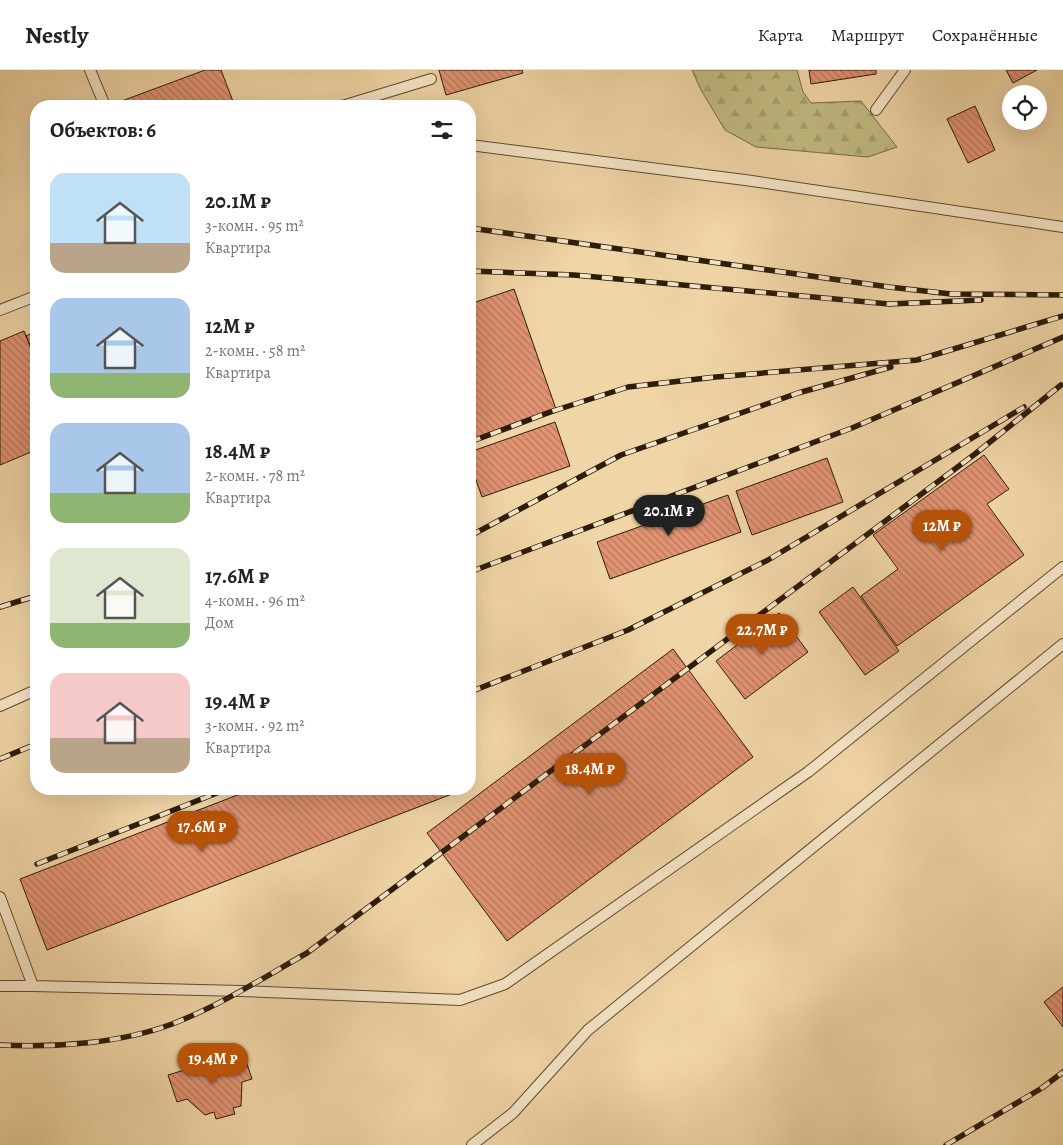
<!DOCTYPE html>
<html lang="ru">
<meta charset="utf-8">
<style>
:root{--surface:#fff;--page:#f2f2f2;--text:#222;--muted:#767676;--line:#e0e0e0;--accent:#b45309}
body{margin:0;font-family:Alegreya,serif;background:var(--page);color:var(--text);height:100vh;display:flex;flex-direction:column;font-size:19px;white-space:nowrap}
*{box-sizing:border-box;margin:0}
p{font-size:16px;color:var(--muted)}
.icon{flex:none;width:28px;height:28px;fill:none;stroke:currentColor;stroke-width:2;stroke-linecap:round;stroke-linejoin:round}
.map{position:relative;flex:1;overflow:hidden}
.sheet{position:absolute;left:30px;top:30px;width:446px;height:695px;display:flex;flex-direction:column;background:var(--surface);border-radius:20px;box-shadow:0 5px 20px #0002}
.sheet>*{flex:none}
.controls{position:absolute;left:1002px;top:15px;display:grid;gap:10px}
.controls a{display:grid;place-items:center;width:45px;height:45px;border-radius:50%;background:var(--surface);box-shadow:0 5px 20px #0002;font-size:25px}
.price{position:absolute;translate:-50% -42px;padding:0 11px;border-radius:18px;background:var(--accent);color:#fff;font-size:16px;line-height:32px;filter:drop-shadow(0 1px 2px #0008)}
.price::after{content:'';position:absolute;left:50%;top:30px;width:15px;height:11px;margin-left:-8px;background:inherit;clip-path:polygon(0 0,100% 0,50% 100%)}
.price.current{background:#222;color:#fff}
ul{padding:0;list-style:none}
li{display:flex;align-items:center;gap:15px;height:125px;padding:0 20px}
li span{display:grid;place-items:center;flex:none;width:140px;height:100px;border-radius:15px;color:#555}
li>.icon{margin-inline-start:auto}
span .icon{width:60px;height:60px;fill:#fffc;stroke-width:1}
li b{font-size:21px}
h2{display:flex;justify-content:space-between;align-items:center;height:60px;padding:0 20px;font-size:21px}
header{display:flex;align-items:center;gap:30px;box-sizing:border-box;height:70px;padding:0 25px;background:var(--surface);border-bottom:1px solid var(--line)}
header strong{font-size:24px}
nav{display:flex;gap:28px;margin-inline-start:auto;font-size:18px}
.map>svg:first-child{display:block}
.forest{fill:url(#forest-firs);stroke:#766c46}
.building{fill:url(#building-back-hatch);stroke:#2c1c0b}
.lines{fill:none;stroke-linecap:round;stroke-linejoin:round}
.lane-casing{stroke:#5d4a32;stroke-width:12}
.lane{stroke:#f5e4c5;stroke-width:10}
.rail-casing{stroke:#2c1c0b;stroke-width:5.5}
.rail{stroke:#f5e4c5;stroke-width:4;stroke-dasharray:11;stroke-linecap:butt}
</style>
<header>
<strong>Nestly</strong>
<nav><a>Карта</a><a>Маршрут</a><a>Сохранённые</a></nav>
</header>
<div class="map">
<svg width="1063" height="1075" viewBox="0 0 1063 1075">
<defs>
<pattern id="forest-firs" width="22" height="20" patternUnits="userSpaceOnUse" patternTransform="scale(1.25)"><rect width="22" height="20" fill="#c1bb82"/><path d="M5 1l3.5 6h-7zM16 11l3.5 6h-7z" fill="#a6a06f"/></pattern>
<pattern id="building-back-hatch" width="6" height="6" patternUnits="userSpaceOnUse" patternTransform="scale(1.25)"><rect width="6" height="6" fill="#e19372"/><path d="M-1 5l2 2M0 0l6 6M5-1l2 2" fill="none" stroke="#b7775c"/></pattern>
</defs>
<rect width="100%" height="100%" fill="#f0d5a6"/>
<filter id="stains"><feTurbulence type="fractalNoise" baseFrequency=".004" numOctaves="4"/><feColorMatrix values="0 0 0 0 .2 0 0 0 0 .09 0 0 0 0 .02 0 0 0 .5 -.17"/></filter>
<radialGradient id="worn" r=".72"><stop offset=".6" stop-color="#630" stop-opacity="0"/><stop offset="1" stop-color="#630" stop-opacity=".3"/></radialGradient>
<path class="forest" d="M692,0h105l6,22 8,11 50,-2 36,46 -29,10 -112,-10 -31,-17 -24,-40z"/>
<path class="building" d="M205,0h16l13,34 -6,2h-107l-2,-4z
M439,0h83l1,3 -77,22z
M809,0h67v4l-65,10z
M1006,0h31l-24,13z
M975,36l20,44 -27,13 -21,-44z
M514,219l43,123 -87,30v-138z
M24,261l12,29v90l-36,15v-124z
M36,261v29l-10,-24z
M555,352l15,44 -88,31 -12,-34v-11z
M984,385l25,34 -22,15 37,51 -127,91 -36,-50 37,-27 -25,-34z
M827,388l16,44 -91,33 -16,-44z
M728,425l13,37 -131,47 -13,-37z
M853,517l46,64 -34,24 -46,-63z
M779,543l29,39 -63,47 -29,-38z
M673,579l80,108 -246,184 -80,-108z
M253,719h197l2,5 -405,156 -27,-71z
M1063,917v40l-19,-25z
M243,982l9,27 -10,3 -1,24 -8,2 2,6 -19,5 -2,-7 -9,3 -18,-16 -10,3 -9,-27z"/>
<g class="lines">
<g class="lane-casing">
<path id="lane" d="M90,0l15,36
M342,36l89,-27
M876,40l29,-40
M470,75l275,35 318,47
M0,240l36,-14
M0,636l36,-16
M0,827l33,89 208,5 219,9 45,-16 303,-212 255,-205
M0,916h33
M472,1075l41,-32 75,-83 475,-386"/>
</g>
<use href="#lane" class="lane"/>
<g class="rail-casing">
<path id="rail" d="M470,158l419,59 62,7 112,1
M470,201l104,4 315,29 92,-4
M470,372l80,-30 78,-25 88,-10 201,-17 146,-44
M470,466l151,-81 177,-62 93,-26
M470,502l382,-144 211,-91
M0,537l36,-11
M470,622l158,-62 140,-70 256,-153
M0,689l36,-15
M37,794l190,-75
M0,975c54,3 122,-2 172,-21 47,-18 91,-46 135,-71l668,-499 86,-69
M946,1075l96,-57 21,-16"/>
</g>
<use href="#rail" class="rail"/>
</g>
<rect width="100%" height="100%" filter="url(#stains)"/>
<rect width="100%" height="100%" fill="url(#worn)"/>
</svg>
<div class="controls">
<a><svg class="icon" aria-label="locate" viewBox="0 0 24 24"><circle cx="12" cy="12" r="6"/><path d="M12 2v4M12 18v4M2 12h4M18 12h4"/></svg></a>
</div>
<b class="price current" style="left:669px;top:467px">20.1M ₽</b>
<b class="price" style="left:942px;top:482px">12M ₽</b>
<b class="price" style="left:762px;top:586px">22.7M ₽</b>
<b class="price" style="left:590px;top:725px">18.4M ₽</b>
<b class="price" style="left:202px;top:783px">17.6M ₽</b>
<b class="price" style="left:213px;top:1015px">19.4M ₽</b>
<section class="sheet">
<h2>Объектов: 6<svg class="icon" aria-label="filters" viewBox="0 0 24 24"><path d="M4 7h16M4 17h16"/><circle cx="9" cy="7" r="2"/><circle cx="15" cy="17" r="2"/></svg></h2>
<ul>
<li><span style="background:linear-gradient(#bfe0f5 70%,#b9a48a 0)"><svg class="icon" aria-label="home" viewBox="0 0 24 24"><path d="M3 11l9-7 9 7M6 9v11h12V9"/></svg></span><div><b>20.1M ₽</b><p>3-комн. · 95 m²</p><p>Квартира</p></div></li>
<li><span style="background:linear-gradient(#a9c7e8 75%,#8fb573 0)"><svg class="icon" aria-label="home" viewBox="0 0 24 24"><path d="M3 11l9-7 9 7M6 9v11h12V9"/></svg></span><div><b>12M ₽</b><p>2-комн. · 58 m²</p><p>Квартира</p></div></li>
<li><span style="background:linear-gradient(#a9c7e8 70%,#8fb573 0)"><svg class="icon" aria-label="home" viewBox="0 0 24 24"><path d="M3 11l9-7 9 7M6 9v11h12V9"/></svg></span><div><b>18.4M ₽</b><p>2-комн. · 78 m²</p><p>Квартира</p></div></li>
<li><span style="background:linear-gradient(#dfe7d0 75%,#8fb573 0)"><svg class="icon" aria-label="home" viewBox="0 0 24 24"><path d="M3 11l9-7 9 7M6 9v11h12V9"/></svg></span><div><b>17.6M ₽</b><p>4-комн. · 96 m²</p><p>Дом</p></div></li>
<li><span style="background:linear-gradient(#f6c9c9 65%,#b9a48a 0)"><svg class="icon" aria-label="home" viewBox="0 0 24 24"><path d="M3 11l9-7 9 7M6 9v11h12V9"/></svg></span><div><b>19.4M ₽</b><p>3-комн. · 92 m²</p><p>Квартира</p></div></li>
</ul>
</section>
</div>
